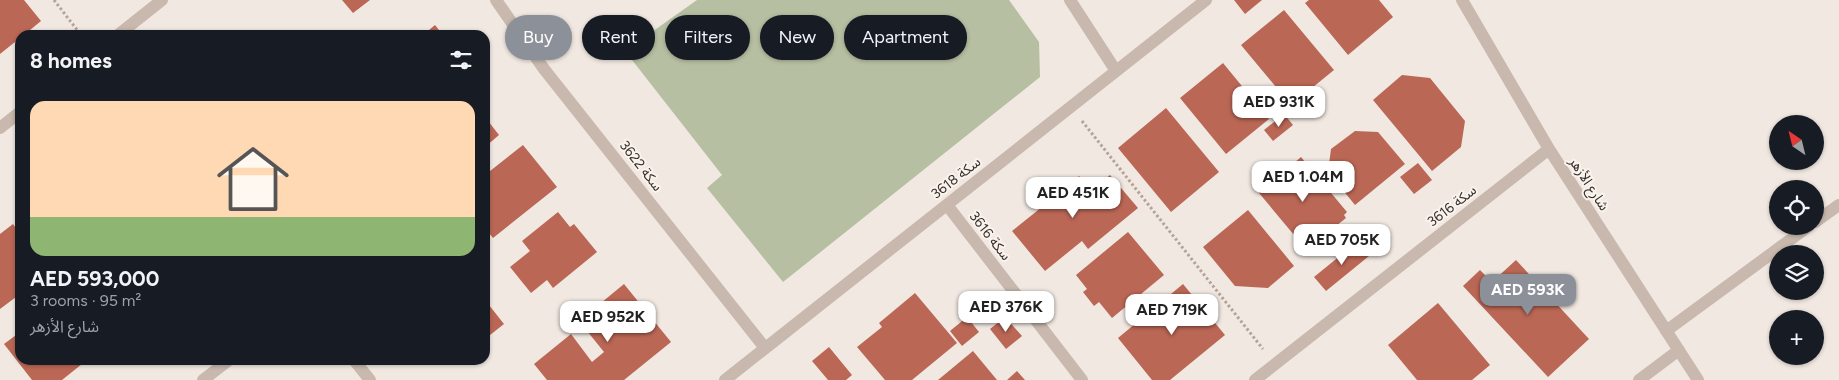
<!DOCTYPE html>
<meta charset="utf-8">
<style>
:root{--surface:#171b24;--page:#242831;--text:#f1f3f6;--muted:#9ea1a6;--line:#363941;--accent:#8c9099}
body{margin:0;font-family:Figtree,"Noto Sans Arabic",sans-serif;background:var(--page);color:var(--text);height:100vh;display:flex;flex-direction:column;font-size:19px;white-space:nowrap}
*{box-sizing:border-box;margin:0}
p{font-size:16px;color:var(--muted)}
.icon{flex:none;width:28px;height:28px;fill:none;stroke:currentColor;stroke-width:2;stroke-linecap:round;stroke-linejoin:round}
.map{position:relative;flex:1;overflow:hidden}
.drawer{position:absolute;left:15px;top:30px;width:475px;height:335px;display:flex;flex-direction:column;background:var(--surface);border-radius:15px;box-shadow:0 1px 4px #0004}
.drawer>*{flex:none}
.banner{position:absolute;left:505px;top:15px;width:475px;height:45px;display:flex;gap:10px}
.needle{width:32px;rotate:325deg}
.buttons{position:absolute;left:1769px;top:115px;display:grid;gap:10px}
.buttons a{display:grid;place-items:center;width:55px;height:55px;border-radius:50%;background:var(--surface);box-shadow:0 1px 4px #0004;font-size:25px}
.price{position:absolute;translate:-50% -42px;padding:0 11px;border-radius:10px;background:#fff;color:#222;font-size:16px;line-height:32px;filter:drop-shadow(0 1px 2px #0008)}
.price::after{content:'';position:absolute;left:50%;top:30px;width:15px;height:11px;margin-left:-8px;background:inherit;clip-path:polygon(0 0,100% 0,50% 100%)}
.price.active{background:var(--accent);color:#fff}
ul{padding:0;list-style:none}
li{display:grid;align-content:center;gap:10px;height:265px;padding:0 15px}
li+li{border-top:1px solid var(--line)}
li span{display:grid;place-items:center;height:155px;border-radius:15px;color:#555}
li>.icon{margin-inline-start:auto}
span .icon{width:90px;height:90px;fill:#fffc;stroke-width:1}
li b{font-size:21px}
h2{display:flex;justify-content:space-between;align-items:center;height:60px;padding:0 15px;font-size:21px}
.tag{padding:0 18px;border-radius:22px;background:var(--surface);box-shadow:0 1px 4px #0004;font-size:18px;line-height:45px}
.tag.active{background:var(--accent);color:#fff}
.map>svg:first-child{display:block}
.green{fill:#b7bfa2}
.building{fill:#bb6755}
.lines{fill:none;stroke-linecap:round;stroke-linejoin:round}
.path{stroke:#b4a298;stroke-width:3;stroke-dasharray:2.5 2.5;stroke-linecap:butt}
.minor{stroke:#c8b8ad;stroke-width:12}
.labels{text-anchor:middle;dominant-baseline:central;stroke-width:4;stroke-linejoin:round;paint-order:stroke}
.street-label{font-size:14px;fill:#382e2b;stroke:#f9f3ed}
</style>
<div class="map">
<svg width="1839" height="380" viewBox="0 0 1839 380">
<rect width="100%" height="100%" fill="#f1e8e1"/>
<path class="green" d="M697,0h312l30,42 1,35 -257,205 -76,-94 15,-13 -97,-124z"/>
<path class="building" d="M0,0h24l17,21 -17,14h-4v3l-20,16z
M342,0h28l-17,13z
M1234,0h28l-17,14z
M1309,0h70l14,17 -45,38 -43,-52z
M1284,10l50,60 -43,35 -50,-60z
M435,25l8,10h-20z
M1223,63l46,56 -43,35 -46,-56z
M1402,75l28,3 35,43 -4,26 -29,24 -59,-71z
M1166,108l53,64 -48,40 -53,-64z
M1284,114l9,11 -20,16 -9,-11z
M485,117l14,18 -14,12z
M1355,131l23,1 27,32 -50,41 -27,-33 3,-23z
M523,145l34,42 -64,51 -8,-10v-53z
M1301,157l46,55 -3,3 2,3 -15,12 -3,-3 -24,20 -45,-54z
M1418,163l14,17 -18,14 -14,-17z
M1110,175l28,33 -50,41 -6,-8 -37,30 -33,-40 30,-24 -5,-6 18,-15 5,6 19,-16 12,14z
M1248,210l46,56 -26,22 -33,-2 -32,-39z
M558,212l12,15 4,-3 23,28 -44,36 -6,-8 -16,13 -21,-26 20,-16 -8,-10z
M13,224l7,10v60l-20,15v-75z
M1128,232l36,43 -52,43 -13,-16 -5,4 -11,-14 4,-3 -11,-14z
M1357,242l12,14 -43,35 -12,-14z
M1516,260l73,79 -41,38 -85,-91 17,-16 12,12z
M624,284l47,58 -47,38h-77l-13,-16 37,-30 21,28 12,-10 -25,-31z
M1183,284l42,51 -55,45h-18l-34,-42z
M915,293l42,50 -45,37h-27l-28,-33 25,-20 -3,-4z
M485,300l19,24 -19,15z
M1438,303l52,62 -18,15h-55l-29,-35z
M967,317l12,15 -17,14 -12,-15z
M1005,317l17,19 -16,13 -16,-20z
M20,332v28h67l-25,20h-30l-28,-36z
M829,347l23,28 -6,5h-18l-16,-19z
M973,351l24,29h-59z
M1017,371l8,9h-18z"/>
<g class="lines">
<path class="path" d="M54,0l27,35
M1082,121l181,228"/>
<path class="minor" d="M496,0l48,69 221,279
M1070,0l46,71
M1462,0l87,149 149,231
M118,35l44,-35
M0,128l20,-16
M947,205l135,175
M1815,222l24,-17
M1666,331l143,-105
M354,360l16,20
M203,380l26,-20
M725,380l481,-380
M1255,380l294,-231
M1639,380l40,-30"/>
</g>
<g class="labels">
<g class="street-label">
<text transform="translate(641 166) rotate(52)">سكة 3622</text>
<text transform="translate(956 178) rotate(-38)">سكة 3618</text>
<text transform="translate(1589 184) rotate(57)">شارع الأزهر</text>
<text transform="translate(1452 206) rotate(-38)">سكة 3616</text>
<text transform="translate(990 236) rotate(52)">سكة 3616</text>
</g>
</g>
</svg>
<div class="buttons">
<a><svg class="needle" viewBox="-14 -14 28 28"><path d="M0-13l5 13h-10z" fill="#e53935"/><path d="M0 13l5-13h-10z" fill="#9ea1a6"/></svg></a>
<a><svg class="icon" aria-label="locate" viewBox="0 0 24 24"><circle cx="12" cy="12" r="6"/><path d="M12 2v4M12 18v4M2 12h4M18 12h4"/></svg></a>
<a><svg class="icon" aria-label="layers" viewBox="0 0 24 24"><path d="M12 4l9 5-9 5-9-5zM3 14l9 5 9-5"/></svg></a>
<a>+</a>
</div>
<b class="price" style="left:1279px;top:128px">AED 931K</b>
<b class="price" style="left:1303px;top:203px">AED 1.04M</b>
<b class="price" style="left:1073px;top:219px">AED 451K</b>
<b class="price" style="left:1342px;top:266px">AED 705K</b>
<b class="price active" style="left:1528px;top:316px">AED 593K</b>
<b class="price" style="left:1006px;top:333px">AED 376K</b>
<b class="price" style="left:1172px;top:336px">AED 719K</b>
<b class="price" style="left:608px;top:343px">AED 952K</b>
<div class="banner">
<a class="tag active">Buy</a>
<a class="tag">Rent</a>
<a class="tag">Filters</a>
<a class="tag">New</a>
<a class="tag">Apartment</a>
</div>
<section class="drawer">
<h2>8 homes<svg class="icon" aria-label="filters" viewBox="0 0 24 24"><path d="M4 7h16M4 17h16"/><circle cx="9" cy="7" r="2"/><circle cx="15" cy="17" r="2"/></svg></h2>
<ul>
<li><span style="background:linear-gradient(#ffd9b3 75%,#8fb573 0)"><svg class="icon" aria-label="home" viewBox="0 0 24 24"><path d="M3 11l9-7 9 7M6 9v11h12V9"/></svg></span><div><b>AED 593,000</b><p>3 rooms · 95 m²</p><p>شارع الأزهر</p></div></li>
</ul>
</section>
</div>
